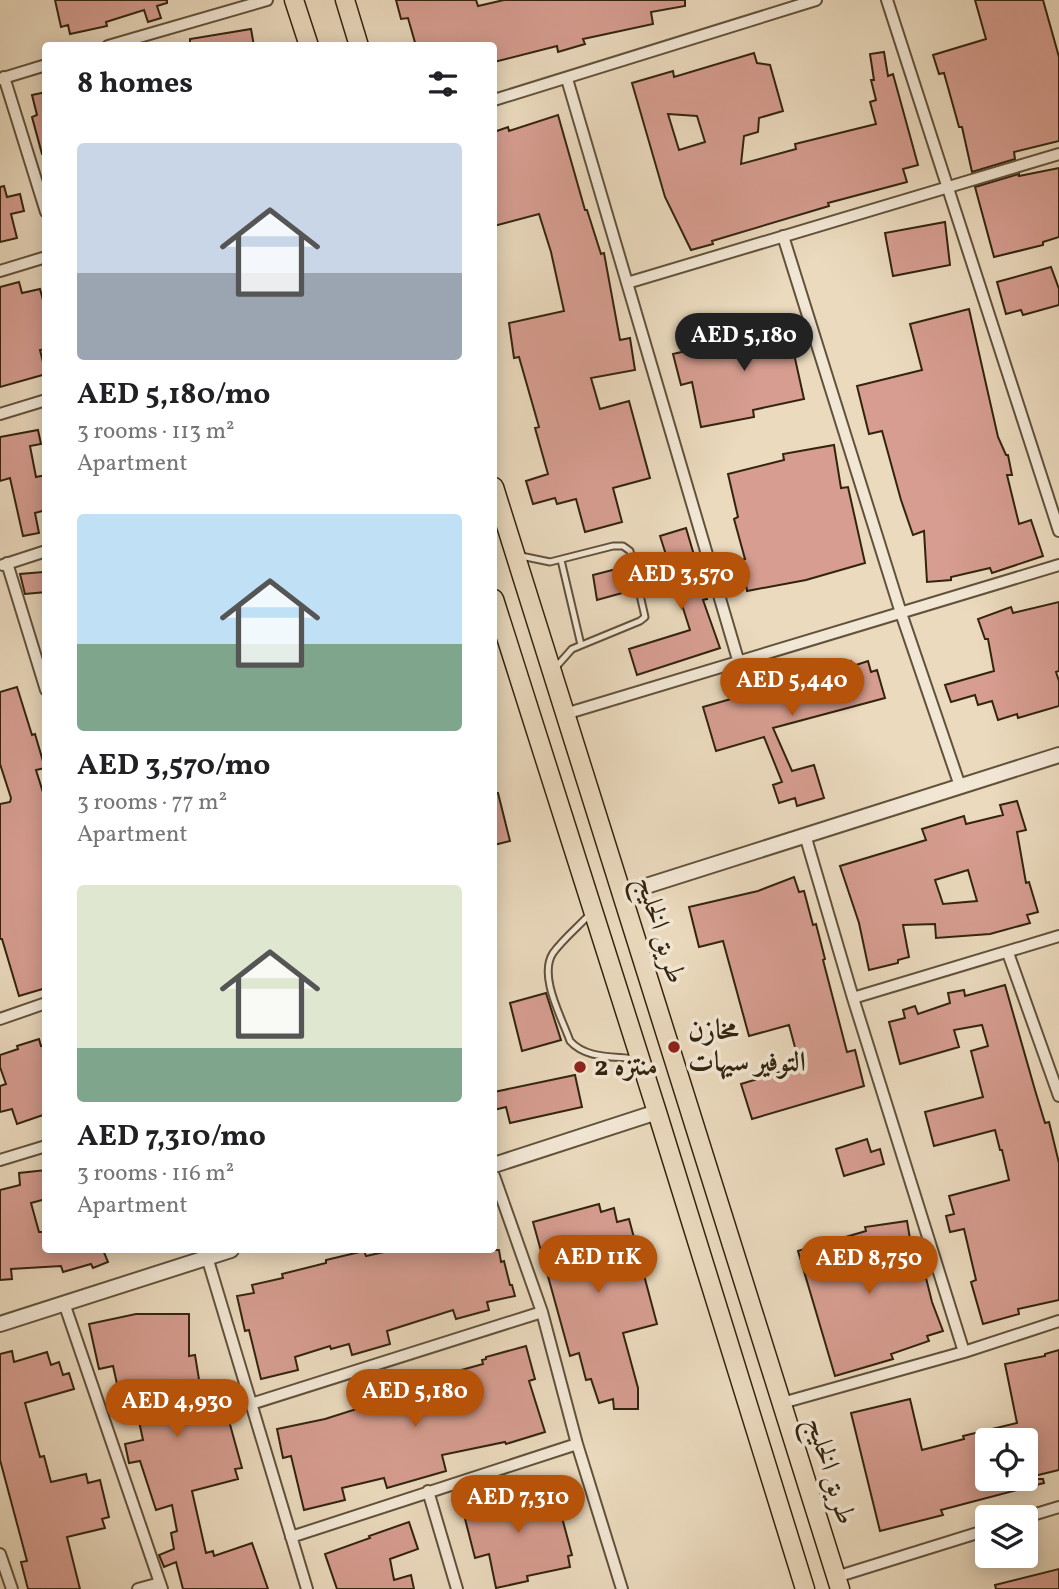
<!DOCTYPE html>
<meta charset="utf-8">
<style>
:root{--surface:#fff;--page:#f2f2f2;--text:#202124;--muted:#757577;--accent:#b45309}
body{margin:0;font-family:Vollkorn,Amiri,serif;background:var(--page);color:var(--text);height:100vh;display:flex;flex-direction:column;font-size:26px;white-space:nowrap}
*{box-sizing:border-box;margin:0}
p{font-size:23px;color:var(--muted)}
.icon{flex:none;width:38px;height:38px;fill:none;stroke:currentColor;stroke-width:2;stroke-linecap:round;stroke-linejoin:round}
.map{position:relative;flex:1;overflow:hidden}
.side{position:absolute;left:42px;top:42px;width:455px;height:1211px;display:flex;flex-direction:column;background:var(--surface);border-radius:7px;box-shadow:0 4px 18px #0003}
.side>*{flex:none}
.controls{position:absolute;left:975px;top:1428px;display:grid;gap:14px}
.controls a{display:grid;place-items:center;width:63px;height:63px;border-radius:7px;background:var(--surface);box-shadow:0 4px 18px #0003;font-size:35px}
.price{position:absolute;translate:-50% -60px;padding:0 16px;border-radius:24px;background:var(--accent);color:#fff;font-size:23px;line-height:46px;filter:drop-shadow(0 2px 4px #0008)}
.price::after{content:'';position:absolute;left:50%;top:42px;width:21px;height:16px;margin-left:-10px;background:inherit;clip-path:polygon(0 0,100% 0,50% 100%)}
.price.active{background:#222;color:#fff}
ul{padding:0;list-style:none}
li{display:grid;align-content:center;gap:14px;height:371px;padding:0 35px}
li span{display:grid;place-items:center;height:217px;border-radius:7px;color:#555}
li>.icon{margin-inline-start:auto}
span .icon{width:126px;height:126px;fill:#fffc;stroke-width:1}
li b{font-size:30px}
h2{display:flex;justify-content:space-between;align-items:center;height:84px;padding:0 35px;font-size:30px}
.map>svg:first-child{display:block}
.building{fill:#d69d90;stroke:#33240f;stroke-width:2;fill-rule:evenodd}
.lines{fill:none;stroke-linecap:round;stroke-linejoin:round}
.service-casing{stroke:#61523b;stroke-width:9}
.minor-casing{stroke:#61523b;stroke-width:14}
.tertiary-casing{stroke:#61523b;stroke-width:18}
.primary-casing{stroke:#33240f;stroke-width:21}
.service{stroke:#f2e7d5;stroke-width:5}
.minor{stroke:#f2e7d5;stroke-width:10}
.tertiary{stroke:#f2e7d5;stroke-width:14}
.primary{stroke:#ebdabe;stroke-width:18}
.poi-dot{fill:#8f2418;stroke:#f2e7d5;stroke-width:2.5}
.labels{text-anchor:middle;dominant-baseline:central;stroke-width:7;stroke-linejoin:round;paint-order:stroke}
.street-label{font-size:28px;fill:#33240f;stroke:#f2e7d5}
.poi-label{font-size:28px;font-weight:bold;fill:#33240f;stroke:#f2e7d5;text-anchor:start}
</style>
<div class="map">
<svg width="1059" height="1589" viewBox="0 0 1059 1589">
<rect width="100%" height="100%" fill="#ebdabe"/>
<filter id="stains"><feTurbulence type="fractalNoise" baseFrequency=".00286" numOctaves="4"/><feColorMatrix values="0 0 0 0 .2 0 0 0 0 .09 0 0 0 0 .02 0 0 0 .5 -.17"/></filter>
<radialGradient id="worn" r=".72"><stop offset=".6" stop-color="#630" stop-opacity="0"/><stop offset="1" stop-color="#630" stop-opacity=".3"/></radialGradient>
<path class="building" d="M55,0h112v3l-10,3 4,12 -13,4 -4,-12 -38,12 1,4 -37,8 -2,-9 -7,2z
M396,0h80l2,6 26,-6h181v6l-34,6 2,12 -70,15 2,5 -27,8 -1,-6 -63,16v-16h-78l-8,-28 -7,1z
M975,0h68l16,57v84l-45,11 1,7 -43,13 -10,-45h-3l-15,-54 -5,1 -6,-19 53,-16z
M251,29l3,17h-64v-7z
M884,52l4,24 5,-2 25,91 -15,4 4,13 -79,21 1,3 -117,35 1,3 -22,6 -26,-53 -33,-114 41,-12 1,6 80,-24 3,10 13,2 13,46 -24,7 -1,14 -14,4 -3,28 55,-15 -1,-5 81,-20 -6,-22 6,-2 -5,-20h3l-4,-26zM668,114l29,2 8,26 -26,8z
M46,92v62h-4l-10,-37 5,-2 -5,-20z
M558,115l27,95h2l14,44 3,-1 16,87 10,-2 5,32 -44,8 9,31 29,-8 21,77 -37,10 9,34 -37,10 -9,-33 -19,5 -2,-6 -22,6 -7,-23 22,-7 -13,-46 4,-1 -20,-70 -5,1 -5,-35 55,-12 -13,-59 -12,-38 -45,12v-94l14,-5 1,4z
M1059,168v69l-16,5v3l-49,12 -19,-70 44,-13v2z
M4,186l3,11 13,-3 4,17 -13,3 6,24 -17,4v-55z
M945,222l5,43 -57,11 -8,-43z
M1051,267l8,22v16l-36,10 -2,-5 -15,4 -9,-32z
M19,282l3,11 18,-4 6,22v38l-6,1 6,24 -46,13v-100z
M969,309l29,128 8,18h2l4,20h-5l12,49 12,-4 12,36 -51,17 -2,-5 -39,9v3l-24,2 -3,-51 -11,4 -12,-35 -19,-69 -13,3 -12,-48 65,-16 -12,-46z
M796,317l9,34 -11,3 10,45 -51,11 1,7 -53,10 -9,-45 -11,3 -8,-31 72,-17 -2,-6z
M38,430l3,14 -11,2 6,31 10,-2v35l-11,3 4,20 -16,3 -13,-58 -10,3v-44z
M834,445l7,43 7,-1 17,76 -59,17 -59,11 -3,-19 -4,2 -4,-13 9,-2 -11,-40 4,-2 -10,-43 56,-14 -1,-6z
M686,528l21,71 -4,1 17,48 -83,27 -8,-26 61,-19 -30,-94z
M628,566l5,24 -36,10 -4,-25z
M43,572l3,20 -21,2 -5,-20z
M1059,602v69l-3,1 3,9v25l-41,12 -1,-4 -19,6 -6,-19 -14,4 -3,-10 -24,7 -6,-17 49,-14 -6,-32h-3l-7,-20 33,-12 2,6z
M851,661l2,5 15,-5 3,11 6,-2 8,28 -112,30 19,43 22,-6 10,33 -27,8 -2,-8 -16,5 -6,-18 9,-3 -18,-45 -48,14 -13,-44 91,-26 -1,-3z
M17,687l15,48 3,-1 10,34 -9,2 10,32v186l-27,8 -17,-57h-2v-135l10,-2 1,-4 -11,-34v-72z
M494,793h4l12,48 -16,4z
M1017,801l9,29 -9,2 9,51 3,-1 9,30 -11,3 3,8 -40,11 -54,4 -1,-14 -32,1 6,32 -11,3v3l-29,7 -10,-47 -19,-57 86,-26 -4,-11 42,-13 2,8 37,-9 -3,-10zM968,870l9,31 -34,3 -8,-24z
M794,877l5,15 5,-1 9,34 3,-1 9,35 -2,1 24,92 8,-2 9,36 -112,33 -11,-35 59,-18 -11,-41 -40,11 -26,-95 -24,6 -10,-40 69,-16z
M1005,985l30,105 10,33 4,-1 10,41v137l-41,9 1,5 -36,10 -12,-42 5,-2 -12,-51 -14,3 -4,-16 8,-2 -5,-18 60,-16 -7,-30h-2l-5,-20 -61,16 -9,-34 58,-15 -12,-46 17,-5 -6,-21 -28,5 5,17 -59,17 -11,-42 16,-4 -2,-8 12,-4 3,8 32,-11 -2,-10 16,-3 1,6z
M546,993l15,47 -39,11 -12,-48z
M39,1039l2,7 5,-1v69l-29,10 -5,-15 -12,3v-26l6,-2 -6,-17v-12l18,-6 -1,-3z
M575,1075l7,32 -72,16 -4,-16 -12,3v-18z
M867,1139l4,13 9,-3 4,15 -40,12 -8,-27z
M46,1170v29l-15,4 8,29h7v18h57l5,12 -15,6 -2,-4 -28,8 -2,-6 -50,3 1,10 -12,1v-90l20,-5 -1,-12z
M599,1204l2,8 13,-4 3,14 12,-3 28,105 -34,9 15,55v21h-24l-1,-10 -14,4 -8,-24 -5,1 -7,-27 -9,3 -37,-134z
M907,1221l7,41 4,10 6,-2 8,32 11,29 -16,5 2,5 -38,13 2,5 -58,17 -37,-125 68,-20 -1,-4z
M393,1250h106l2,12 3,-1 6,24h2l3,11 -28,6 2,8 -33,9 -3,-9 -66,21 3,13 -38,11 -3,-11 -18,5 -1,-3 -35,11 3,13 -37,9 -12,-49 -4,1 -8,-35 17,-3 -2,-8 31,-7 -1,-4 44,-11v-3l38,-9 2,5z
M136,1314h53v42l6,-1 7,43 19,-6 21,76 -7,1 3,10 -46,12 14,62 7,-2 1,5 38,-13 16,46h-85l-7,-27 -12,5 -5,-12 15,-6 -3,-16 6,-2 -5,-26 -16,5 -16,-49 -11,2 -4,-19 18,-4 -6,-28 -13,3 -11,-49 -14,3 -10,-45z
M526,1346l9,33 -6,2 16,51 -39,12 -1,-2 -63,13 4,16 -59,17 -3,-10 -42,10 3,12 -41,10 -13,-54 -8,2 -6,-29 48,-10 57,-18 -1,-2 56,-18 -1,-4 47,-13 -1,-4 4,-1v-2z
M1059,1350v120l-33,8v-38h-39v39h56l1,4 -103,27 2,5 -63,16 -29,-118 59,-14 12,51 42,-11 -1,-3 54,-13 -12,-59 40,-8v-2z
M12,1351l2,11 33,-10 4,13 8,-3 4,13 6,-2 5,16 -49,14 15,54 4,-1 7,26 35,-8 2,9 12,-3 9,37 -7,2 3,9 -38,9 13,52h-52l-7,-27 6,-1 -27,-101v-106z
M539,1487l4,12 13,-4 16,60 -4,1 2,11 -43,9 1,5 -32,7 -7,-34 -14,4 -13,-51 17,-4 -2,-7 25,-7 4,15 23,-7 -3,-6z
M409,1522l9,27 -28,10 4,21 17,-5 3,14h-77l-12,-35 45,-16 -1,-2z
M1059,1569v20h-63l-1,-4z"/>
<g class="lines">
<g class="service-casing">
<path id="service" d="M521,556l29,6 63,-16h10l7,5 15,66 -5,4 -68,28 -16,18
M561,560l20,85
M591,913c-12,13 -28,26 -38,40 -15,23 9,65 17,88 16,18 43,15 65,18"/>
</g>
<g class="minor-casing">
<path id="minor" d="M887,0l172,531
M108,46l159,-46
M4,77l42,135
M0,79l46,-14
M567,79l172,584
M494,100l322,-100
M783,236l118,377 59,173
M0,271l46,-14
M627,283l432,-129
M0,414l46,-14
M7,563l39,127
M3,565l43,-14
M565,714l494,-149
M805,835l48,163 111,354 95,-31
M1008,953l51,143
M853,998l206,-62
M0,1019l46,-16
M0,1160l46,-14
M494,1176l48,136 35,132 45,145
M207,1257l100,332
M64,1303l96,280
M782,1403l182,-51
M251,1404l291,-92
M428,1491l29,98
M1026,1517l33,-10
M291,1537l286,-93
M0,1554l12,35
M836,1577l151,-47
M138,1589l22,-6 2,6"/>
</g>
<g class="tertiary-casing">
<path id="tertiary" d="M621,894l438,-139
M494,1165l163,-53
M0,1324l231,-74"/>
</g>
<g class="primary-casing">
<path id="primary" d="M294,0l15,46
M345,0l14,46
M494,487l346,1102
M494,599l163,513 148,477"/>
</g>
<use href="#service" class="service"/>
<use href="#minor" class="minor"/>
<use href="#tertiary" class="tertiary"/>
<use href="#primary" class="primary"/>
</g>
<g class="poi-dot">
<circle cx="674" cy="1047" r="7"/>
<circle cx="580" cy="1067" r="7"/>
</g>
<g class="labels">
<g class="street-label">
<text transform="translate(660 930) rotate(73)">طريق الخليج</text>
<text transform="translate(830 1471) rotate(73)">طريق الخليج</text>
</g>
<g class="poi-label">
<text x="688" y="1031">مخازن<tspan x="688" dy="32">التوفير سيهات</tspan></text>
<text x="594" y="1067">منتزه 2</text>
</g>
</g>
<rect width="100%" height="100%" filter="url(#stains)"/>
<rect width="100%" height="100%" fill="url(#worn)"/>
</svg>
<div class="controls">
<a><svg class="icon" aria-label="locate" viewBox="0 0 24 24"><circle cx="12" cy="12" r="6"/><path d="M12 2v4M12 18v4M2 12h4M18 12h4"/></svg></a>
<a><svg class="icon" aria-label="layers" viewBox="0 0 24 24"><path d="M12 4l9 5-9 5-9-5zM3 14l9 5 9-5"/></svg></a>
</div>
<b class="price active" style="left:744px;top:373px">AED 5,180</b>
<b class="price" style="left:681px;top:612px">AED 3,570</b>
<b class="price" style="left:792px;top:718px">AED 5,440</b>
<b class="price" style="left:598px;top:1295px">AED 11K</b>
<b class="price" style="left:869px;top:1296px">AED 8,750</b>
<b class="price" style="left:415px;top:1429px">AED 5,180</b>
<b class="price" style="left:177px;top:1439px">AED 4,930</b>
<b class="price" style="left:518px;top:1535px">AED 7,310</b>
<section class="side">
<h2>8 homes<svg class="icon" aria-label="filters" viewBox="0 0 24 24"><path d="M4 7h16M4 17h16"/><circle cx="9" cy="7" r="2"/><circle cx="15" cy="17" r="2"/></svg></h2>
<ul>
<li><span style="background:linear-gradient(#c9d6e8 60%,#9aa5b1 0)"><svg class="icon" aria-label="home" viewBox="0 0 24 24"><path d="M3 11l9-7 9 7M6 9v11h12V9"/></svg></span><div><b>AED 5,180/mo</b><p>3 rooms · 113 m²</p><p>Apartment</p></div></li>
<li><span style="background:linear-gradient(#bfe0f5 60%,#7fa58c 0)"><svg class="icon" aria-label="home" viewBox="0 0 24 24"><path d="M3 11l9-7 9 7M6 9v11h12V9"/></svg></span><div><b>AED 3,570/mo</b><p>3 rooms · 77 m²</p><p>Apartment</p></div></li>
<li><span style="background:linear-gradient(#dfe7d0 75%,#7fa58c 0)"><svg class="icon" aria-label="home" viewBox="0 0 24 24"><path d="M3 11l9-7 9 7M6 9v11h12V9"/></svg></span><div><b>AED 7,310/mo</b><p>3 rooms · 116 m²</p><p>Apartment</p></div></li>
</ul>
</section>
</div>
